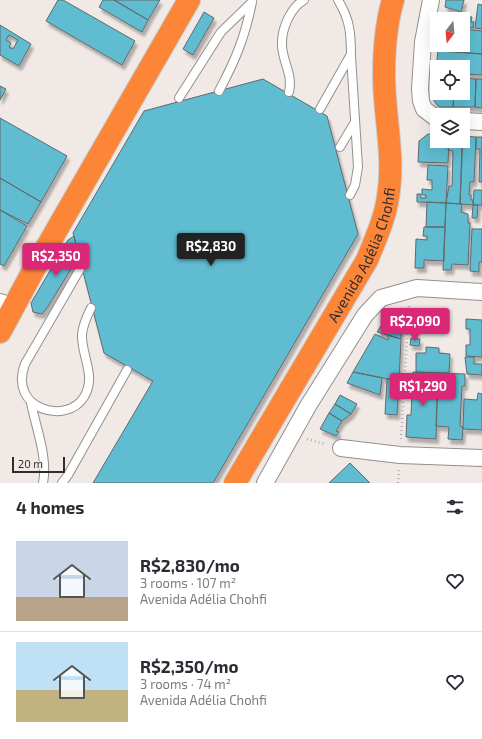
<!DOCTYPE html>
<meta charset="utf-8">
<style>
:root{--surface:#fff;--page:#f7f7f7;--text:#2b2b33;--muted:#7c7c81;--line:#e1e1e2;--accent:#db2777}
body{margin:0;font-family:"Exo 2",sans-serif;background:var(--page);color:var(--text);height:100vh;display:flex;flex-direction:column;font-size:15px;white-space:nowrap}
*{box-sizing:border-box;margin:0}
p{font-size:13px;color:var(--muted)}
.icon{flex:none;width:22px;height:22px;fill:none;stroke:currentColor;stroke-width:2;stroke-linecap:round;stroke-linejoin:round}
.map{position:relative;height:483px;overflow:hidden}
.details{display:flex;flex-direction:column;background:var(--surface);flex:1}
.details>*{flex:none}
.needle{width:26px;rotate:196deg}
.buttons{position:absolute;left:430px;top:12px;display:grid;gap:8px}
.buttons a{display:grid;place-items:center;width:40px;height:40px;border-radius:0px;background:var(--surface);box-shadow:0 4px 16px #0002;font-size:20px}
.scale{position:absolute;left:12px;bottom:10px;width:53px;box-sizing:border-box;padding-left:4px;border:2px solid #302e2c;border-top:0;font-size:11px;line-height:14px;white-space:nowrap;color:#302e2c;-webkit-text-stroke:3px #f0e9e6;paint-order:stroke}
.price{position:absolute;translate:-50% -34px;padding:0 9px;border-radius:4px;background:var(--accent);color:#fff;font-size:13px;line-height:26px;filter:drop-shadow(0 1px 2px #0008)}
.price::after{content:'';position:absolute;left:50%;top:24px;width:12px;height:9px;margin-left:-6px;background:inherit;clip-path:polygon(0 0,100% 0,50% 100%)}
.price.selected{background:#222;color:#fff}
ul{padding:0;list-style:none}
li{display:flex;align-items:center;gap:12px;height:100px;padding:0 16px}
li+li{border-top:1px solid var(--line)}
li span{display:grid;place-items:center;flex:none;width:112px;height:80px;border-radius:0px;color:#555}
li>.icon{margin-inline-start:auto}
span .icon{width:48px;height:48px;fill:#fffc;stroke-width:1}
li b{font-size:17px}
h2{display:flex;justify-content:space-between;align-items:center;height:48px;padding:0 16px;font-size:17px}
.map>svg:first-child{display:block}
.building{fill:#5ebcd1;stroke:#62696b;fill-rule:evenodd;filter:url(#shadow)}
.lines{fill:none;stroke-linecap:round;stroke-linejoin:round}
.lane-casing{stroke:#958f8b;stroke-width:10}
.street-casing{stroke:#958f8b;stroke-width:18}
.highway-casing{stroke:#c9c9c8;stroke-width:24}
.path{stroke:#b4afac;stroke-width:2.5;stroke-dasharray:1 3;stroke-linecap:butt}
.lane{stroke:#fff;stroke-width:8}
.street{stroke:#fff;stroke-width:16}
.highway{stroke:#fd8538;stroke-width:22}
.labels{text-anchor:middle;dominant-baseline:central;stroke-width:3.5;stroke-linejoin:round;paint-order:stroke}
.street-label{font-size:15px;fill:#302e2c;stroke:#f0e9e6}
</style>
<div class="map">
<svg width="482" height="483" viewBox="0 0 482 483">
<defs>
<filter id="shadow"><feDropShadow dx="2.5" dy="4.5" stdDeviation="1" flood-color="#0004"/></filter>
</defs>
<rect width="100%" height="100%" fill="#f0e9e6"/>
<path class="building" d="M58,0h5l72,41 -13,24 -76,-44z
M103,0h11l34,20 -6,12 -43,-25z
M114,0h46l-12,20z
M446,0h18l-3,12 -16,-5z
M478,4l4,1v24l-7,-1z
M204,12l10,6 -21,37 -10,-6z
M462,16l10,1 -1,5h3l-1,6 -10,-1v-8h-13v-2l12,2z
M0,25l31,19 -12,22 -19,-11zM9,35l9,5 -5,9 -4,-2 2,-4 -5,-3z
M463,29l19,2v23l-34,-3v-6h15z
M438,51l44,3v21l-19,-1v-7h-26v10l-2,-1z
M433,76l4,1v16h17l-1,14h-14l-7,-9z
M463,78l13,1 -1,28h-22l1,-14h9z
M263,79l64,37 31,118 -145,249h-120l60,-102 -49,-28 -31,-120 71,-122z
M476,79h6v29l-7,-1z
M0,86l6,3 -6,11z
M0,118l67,38 -26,46 -41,-24z
M428,134l9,1v6h12l-1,22 -30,-1 1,-21z
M463,136l13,1 -2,45h-4l-1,13h2v5h2v5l-13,-1z
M476,137h6v45h-3l1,-33h-4z
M449,141h13l-2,63 -14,-1 3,-17h3l1,-35 -5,-1z
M428,165l20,1 -2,37 -29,-1v-8h4v4h5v-3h-4v-6l10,1v-10h-5z
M0,178l41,24 -13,22 -28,-14z
M474,190h8v15h-9z
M427,202l19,1 -1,24h-19z
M446,203l16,1 -1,8 7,2v9h2l-2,42 -16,-1 -1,6h-8z
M473,205h5l-1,13h-5z
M0,210l27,16 -23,40 -4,-2z
M424,227h21l-1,34 -20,-1v8h-9l1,-29 11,1v-4h-4z
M472,229h10v33h-3v10l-9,-1z
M74,236l5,20 -32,52 -5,6 -9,-2 -2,-9 37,-63z
M402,308l-1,31 -24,-7 11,-17z
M466,319l16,1v37l-16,-1v-11h4v-16h-4z
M375,334l13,6v-5l13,4 -2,42 -46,-9z
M411,338l9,1 -1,7 -9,-1z
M426,347l13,1v5l11,1 -1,19 -33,-1v-19h10z
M465,357h9v7h8v11l-15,-1z
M353,372l29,6 -2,17 -33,-12z
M413,372l25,1 -2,66 -30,-2 1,-22h4z
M438,373l27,1v12h-3l-2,40 3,1 -1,13 -14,-1 1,-12 -13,-1z
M387,379l12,2 -2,34 -12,-1z
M478,393l4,1v36l-19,-1 1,-30 13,1z
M340,395l17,9 -6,10 -16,-10z
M335,404l16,10 -9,7 -13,-8z
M329,413l13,8 -6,10 3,1 -3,4 -16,-7z
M350,463l20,20h-41z"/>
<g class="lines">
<g class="lane-casing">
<path id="lane" d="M338,0c12,20 13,33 13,56l7,111 -3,18 -5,10
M219,91c17,-32 26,-54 33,-89
M289,92c4,-18 -6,-29 -7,-46 -1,-16 8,-38 22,-46
M179,98l42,-66 31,-30
M320,109l30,-53
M340,147l15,-25
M80,269l-55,95c-17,46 42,61 59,33 13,-21 -3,-41 -2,-63 1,-9 5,-18 9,-26
M31,403c5,25 17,54 12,80
M62,483l6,-8 59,-105"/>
</g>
<g class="street-casing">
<path id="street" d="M431,0l-8,42 -3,47 1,12 3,8 13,10
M463,121l19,1
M0,302l13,5
M341,448l59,7 82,3
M265,483l43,-77 57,-91 16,-17 36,-10 65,4"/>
</g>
<g class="highway-casing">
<g id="highway">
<path d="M0,332l33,-61 156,-271"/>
<path id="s1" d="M235,483l132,-223c8,-20 18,-41 21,-63 7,-41 -4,-81 -4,-122 0,-25 2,-51 9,-75"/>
</g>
</g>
<path class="path" d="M307,439l18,5
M401,439l8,-133
M398,483l1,-13"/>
<use href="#lane" class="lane"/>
<use href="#street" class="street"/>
<use href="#highway" class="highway"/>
</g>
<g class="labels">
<g class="street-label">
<text stroke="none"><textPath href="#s1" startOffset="262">Avenida Adélia Chohfi</textPath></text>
</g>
</g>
</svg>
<div class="buttons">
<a><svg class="needle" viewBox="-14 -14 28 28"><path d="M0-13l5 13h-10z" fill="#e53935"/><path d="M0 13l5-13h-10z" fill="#7c7c81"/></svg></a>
<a><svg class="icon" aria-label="locate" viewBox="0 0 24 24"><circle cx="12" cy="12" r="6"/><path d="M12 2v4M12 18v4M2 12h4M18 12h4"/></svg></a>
<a><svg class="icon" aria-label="layers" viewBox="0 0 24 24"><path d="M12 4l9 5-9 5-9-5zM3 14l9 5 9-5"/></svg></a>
</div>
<div class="scale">20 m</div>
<b class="price selected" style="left:211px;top:267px">R$2,830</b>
<b class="price" style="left:56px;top:277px">R$2,350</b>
<b class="price" style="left:415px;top:342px">R$2,090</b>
<b class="price" style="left:423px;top:407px">R$1,290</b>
</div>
<section class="details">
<h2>4 homes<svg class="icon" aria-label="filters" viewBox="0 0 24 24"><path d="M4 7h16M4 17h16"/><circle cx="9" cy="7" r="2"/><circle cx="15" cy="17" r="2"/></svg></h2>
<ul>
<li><span style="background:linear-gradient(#c9d6e8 70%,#b9a48a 0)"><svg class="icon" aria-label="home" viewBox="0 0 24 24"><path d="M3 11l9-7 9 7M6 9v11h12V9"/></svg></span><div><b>R$2,830/mo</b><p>3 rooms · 107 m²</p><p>Avenida Adélia Chohfi</p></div><svg class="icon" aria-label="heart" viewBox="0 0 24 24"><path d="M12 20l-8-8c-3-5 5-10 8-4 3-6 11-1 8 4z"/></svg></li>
<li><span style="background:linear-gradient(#bfe0f5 60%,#c2b280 0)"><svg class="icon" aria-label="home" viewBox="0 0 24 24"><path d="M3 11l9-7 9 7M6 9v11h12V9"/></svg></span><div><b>R$2,350/mo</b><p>3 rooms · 74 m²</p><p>Avenida Adélia Chohfi</p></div><svg class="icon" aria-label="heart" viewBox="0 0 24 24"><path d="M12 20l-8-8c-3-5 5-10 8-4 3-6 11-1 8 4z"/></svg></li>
</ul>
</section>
